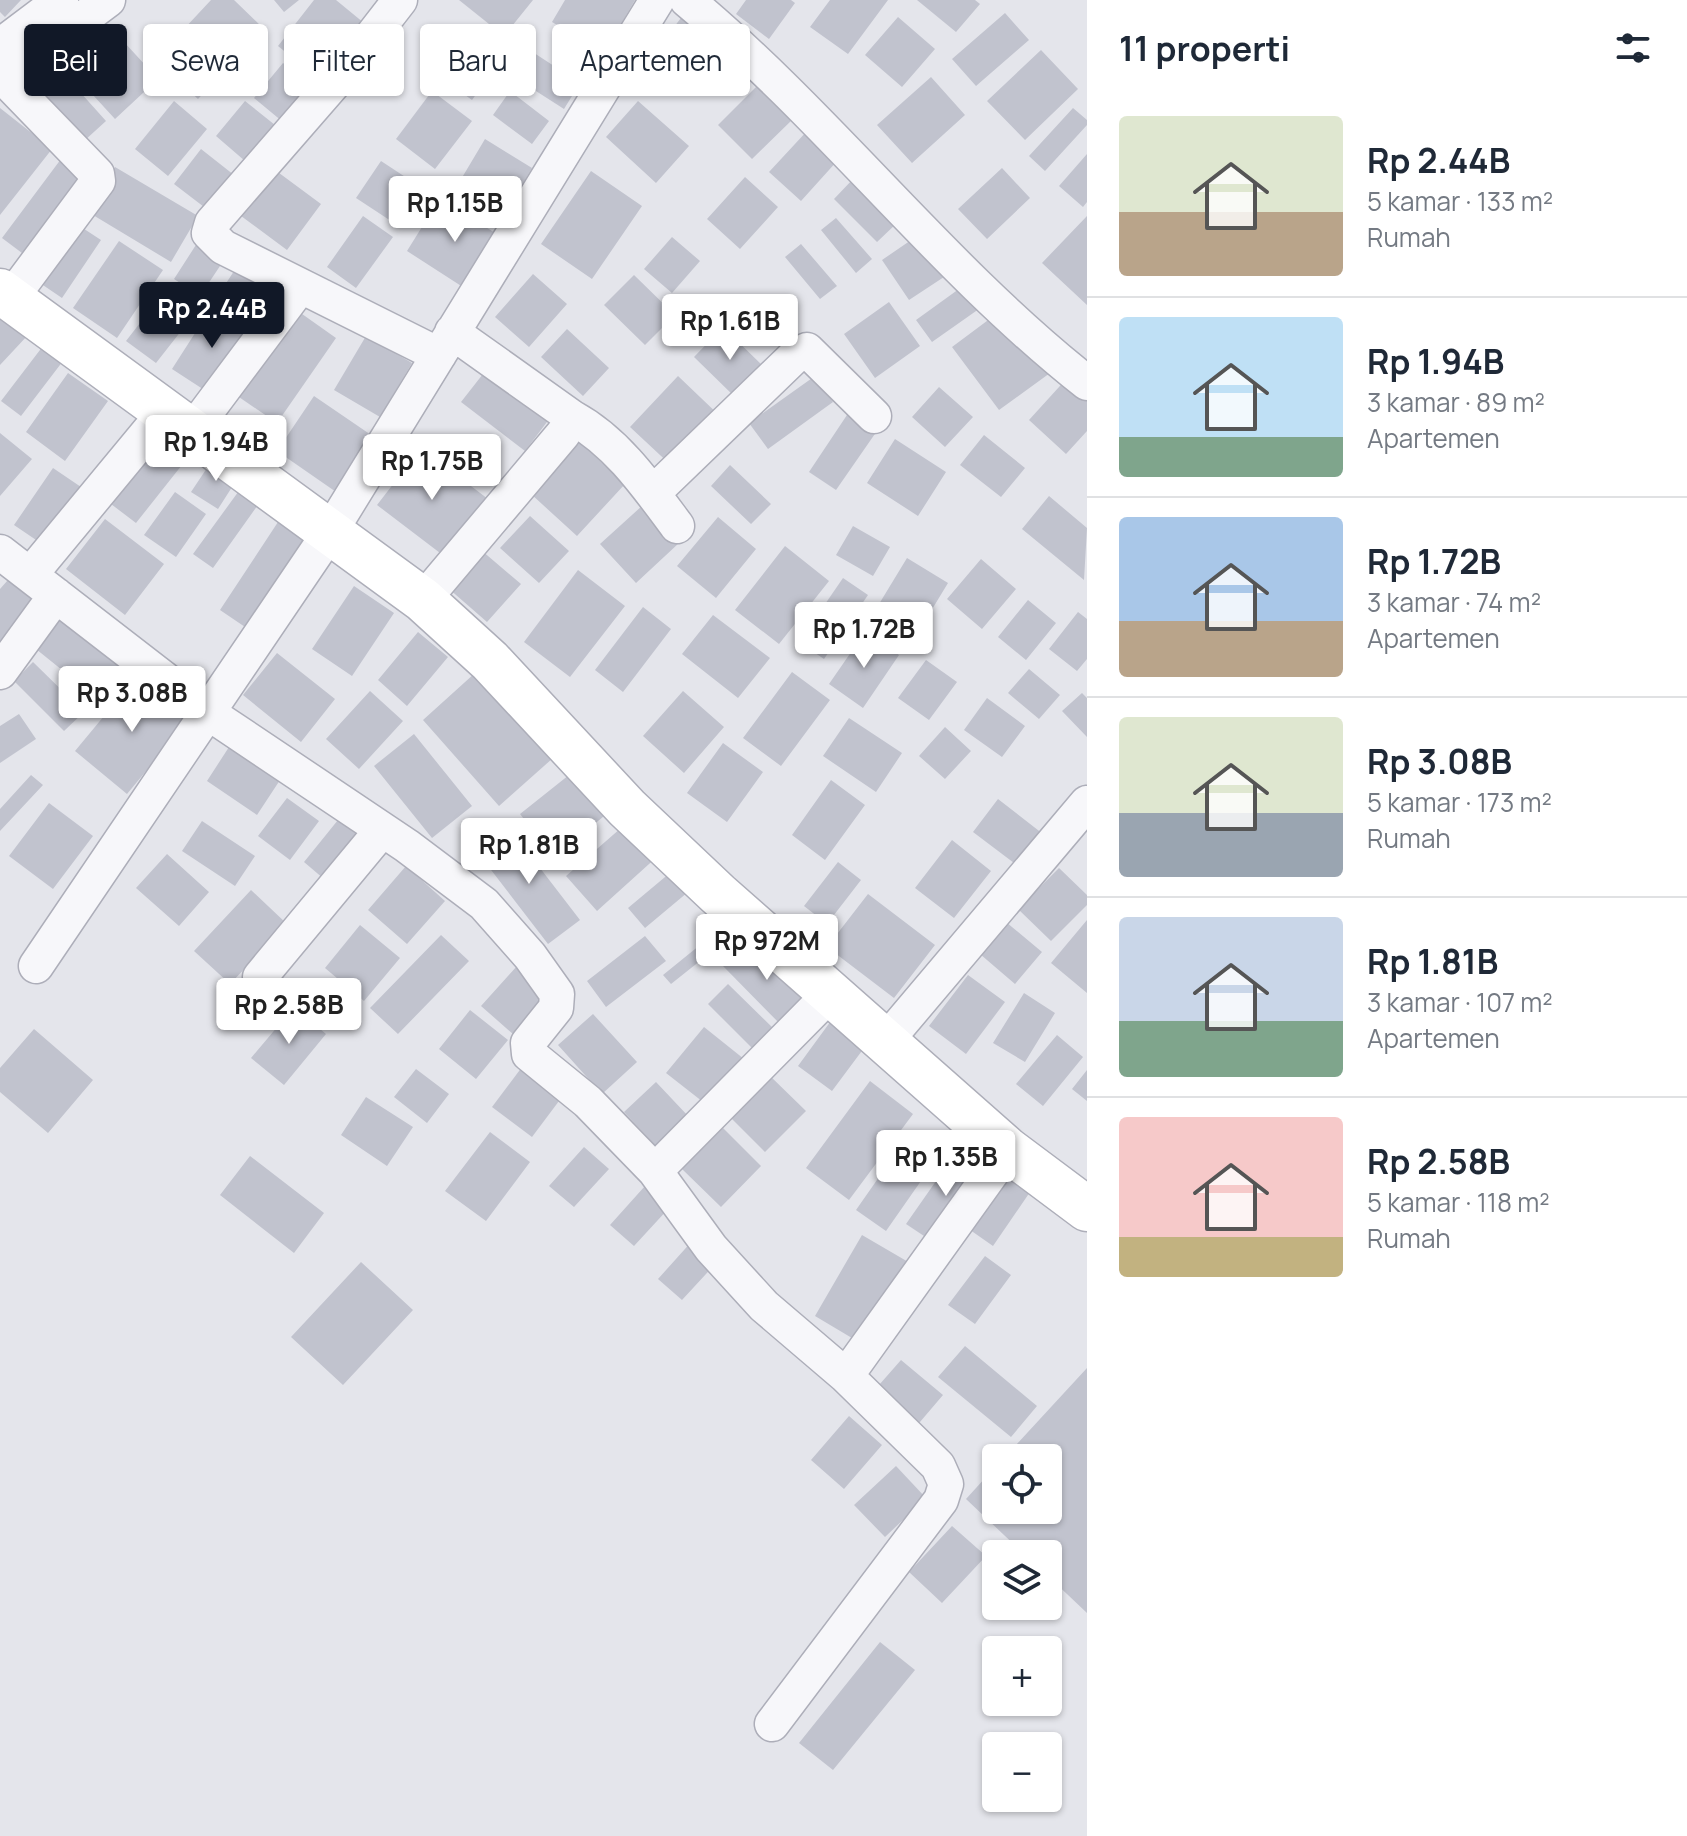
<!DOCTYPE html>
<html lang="id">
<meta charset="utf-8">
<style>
:root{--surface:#fff;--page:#f6f6f7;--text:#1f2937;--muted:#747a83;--line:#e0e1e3;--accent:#111827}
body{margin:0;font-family:Manrope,sans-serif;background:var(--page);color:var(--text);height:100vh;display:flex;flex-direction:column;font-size:30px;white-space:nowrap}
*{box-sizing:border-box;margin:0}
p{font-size:26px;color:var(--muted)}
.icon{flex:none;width:44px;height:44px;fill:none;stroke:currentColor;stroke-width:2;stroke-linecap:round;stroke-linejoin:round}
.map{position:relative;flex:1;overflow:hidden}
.side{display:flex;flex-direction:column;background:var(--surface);width:600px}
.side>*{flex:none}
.top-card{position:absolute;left:24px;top:24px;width:760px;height:72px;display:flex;gap:16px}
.buttons{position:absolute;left:982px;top:1444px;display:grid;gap:16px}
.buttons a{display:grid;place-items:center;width:80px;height:80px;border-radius:8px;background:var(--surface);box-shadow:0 2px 6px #0004;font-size:40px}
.price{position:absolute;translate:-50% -68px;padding:0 18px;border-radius:8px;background:#fff;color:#222;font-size:26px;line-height:52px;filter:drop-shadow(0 2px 4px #0008)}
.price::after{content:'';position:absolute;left:50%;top:48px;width:24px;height:18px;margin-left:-12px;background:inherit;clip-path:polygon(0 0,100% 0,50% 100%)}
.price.on{background:var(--accent);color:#fff}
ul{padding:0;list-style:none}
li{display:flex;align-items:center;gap:24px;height:200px;padding:0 32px}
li+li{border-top:2px solid var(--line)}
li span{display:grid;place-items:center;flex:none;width:224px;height:160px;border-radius:8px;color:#555}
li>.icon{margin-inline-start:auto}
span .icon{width:96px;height:96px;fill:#fffc;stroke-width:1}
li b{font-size:34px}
h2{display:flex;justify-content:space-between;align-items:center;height:96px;padding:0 32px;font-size:34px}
.tag{padding:0 28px;border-radius:8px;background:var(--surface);box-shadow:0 2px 6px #0004;font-size:28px;line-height:72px}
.tag.on{background:var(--accent);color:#fff}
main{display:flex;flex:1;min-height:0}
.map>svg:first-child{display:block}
.building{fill:#c1c3ce}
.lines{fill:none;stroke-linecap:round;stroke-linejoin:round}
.street-casing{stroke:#adaeb9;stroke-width:37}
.secondary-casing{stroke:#adaeb9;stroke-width:47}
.street{stroke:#f7f7fa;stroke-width:34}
.secondary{stroke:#fff;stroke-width:44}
</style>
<main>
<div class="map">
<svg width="1087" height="1836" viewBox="0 0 1087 1836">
<rect width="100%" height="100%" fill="#e4e5eb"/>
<path class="building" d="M0,0h21l-16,17 -5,-5z
M211,0h23l30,29 -66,70 -43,-39z
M274,0h25l-15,12z
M314,0h22l28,23 -45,56 -41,-33z
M459,0h74l-29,36z
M565,0h70l-31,53 -52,-31z
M746,0h45l4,3 -26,36 -33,-25z
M830,0h58l-40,54 -38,-27z
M917,0h58l5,4 -24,28z
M687,10l29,22 -31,42 -30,-22z
M1005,13l24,27 -53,46 -24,-27z
M898,17l37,32 -33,38 -37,-32z
M113,30l45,49 -43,40 -45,-49z
M438,41l50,37 -16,22 -50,-36z
M528,49l52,34 -16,26 -53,-34z
M1041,50l37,39 -53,51 -38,-39z
M54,63l52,58 -22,20 -52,-58z
M283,63l30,24 -30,35 -29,-24z
M931,77l34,38 -53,48 -35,-38z
M759,84l34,35 -41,40 -34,-34z
M432,91l40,30 -37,48 -39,-30z
M510,91l39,30 -17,23 -39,-29z
M174,101l33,28 -39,47 -33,-27z
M245,101l30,24 -30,36 -29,-25z
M638,101l51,45 -33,37 -50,-46z
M0,108l52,41 -52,66z
M1073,108l14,12v5l-42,46 -16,-15z
M807,131l31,29 -37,41 -32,-29z
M485,139l47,29 -28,47 -47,-29z
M201,149l33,26 -26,35 -34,-26z
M1087,154v48l-4,5 -24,-21z
M61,159l28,20 -59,80 -28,-21z
M381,161l35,23 -25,37 -35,-23z
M115,167l83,49 -27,46 -83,-50z
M271,167l50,37 -34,46 -50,-37z
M1002,168l28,30 -43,41 -29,-30z
M591,171l51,35 -50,73 -51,-35z
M745,177l33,30 -38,42 -33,-30z
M854,178l44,44 -21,20 -43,-43z
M440,198l63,40 -34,53 -62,-40z
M363,216l30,21 -37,51 -29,-21z
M1087,216v89l-45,-42z
M836,218l36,41 -16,14 -35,-43z
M75,223l26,17 -39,58 -25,-17z
M203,234l27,17 -30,45 -26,-17z
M920,234l27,41 -38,25 -27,-40z
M672,237l28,24 -28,32 -28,-24z
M119,241l44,29 -46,68 -44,-30z
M801,244l36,42 -17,13 -35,-42z
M238,265l45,28 -19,29 -45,-28z
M533,274l34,30 -38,43 -34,-30z
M634,275l41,40 -30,30 -41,-40z
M970,281l16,23 -54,38 -16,-22z
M167,288l29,24 -40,51 -30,-22z
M769,300l35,42 -15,14 -36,-43z
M889,302l31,44 -45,32 -31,-44z
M213,305l40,26 -41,64 -40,-26z
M295,309l41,29 -59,85 -41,-28z
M1003,309l47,64 -51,37 -47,-63z
M0,310l28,25 -28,30z
M723,327l42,41 -29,30 -42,-41z
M567,329l42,39 -26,28 -42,-39z
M366,336l46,27 -32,54 -46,-27z
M43,346l20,15 -42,55 -20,-15z
M490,365l63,49 -28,37 -64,-49z
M68,373l40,28 -43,60 -39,-29z
M678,376l45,43 -48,50 -45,-42z
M815,376l18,26 -65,47 -19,-26z
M1069,376l18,16v39l-21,23 -37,-34z
M939,387l34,30 -28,30 -33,-30z
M314,396l63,43 -38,55 -62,-43z
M851,409l28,19 -43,62 -27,-18z
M172,427l25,19 -61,77 -25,-19z
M0,433l32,26 -32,37z
M984,435l41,33 -24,29 -41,-32z
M895,439l51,33 -28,44 -51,-33z
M580,442l45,42 -48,52 -46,-42z
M421,448l67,51 -44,57 -67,-51z
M215,456l26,17 -23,36 -27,-17z
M730,465l41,39 -20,20 -40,-38z
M53,468l28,19 -39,57 -28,-19z
M241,488l19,14 -47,66 -20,-14z
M175,492l31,22 -30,43 -32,-22z
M1049,496l38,32 -3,52 -62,-51z
M643,505l36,38 -43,40 -36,-39z
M530,516l39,35 -30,32 -39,-35z
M718,517l38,32 -40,49 -39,-32z
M105,519l59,45 -39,51 -59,-46z
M278,522l29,19 -59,88 -28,-19z
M853,526l37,21 -17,29 -37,-21z
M785,546l44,35 -50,63 -44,-34z
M481,550l40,34 -34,38 -39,-34z
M907,558l41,25 -31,51 -41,-25z
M981,559l35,30 -34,40 -35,-30z
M578,570l47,36 -55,71 -46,-35z
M15,572l37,31 -52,61v-75z
M843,578l25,17 -44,64 -25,-17z
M354,586l40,27 -42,63 -40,-27z
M1028,600l28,23 -30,37 -28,-23z
M71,607l56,46 -34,42 -57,-46z
M643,607l28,22 -48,63 -28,-22z
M1078,612l9,7v40l-10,12 -28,-22z
M713,615l57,43 -32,40 -56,-44z
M418,632l30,25 -41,49 -29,-26z
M865,632l34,23 -36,53 -34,-24z
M277,653l58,46 -34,43 -58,-47z
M926,660l31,22 -28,38 -31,-22z
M33,662l51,50 -20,19 -50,-50z
M485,664l77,86 -63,56 -76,-86z
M1029,669l31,26 -21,24 -31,-26z
M792,672l38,28 -49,66 -38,-28z
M138,675l52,43 -63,76 -52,-43z
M370,691l33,30 -44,48 -33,-30z
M683,691l41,36 -40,46 -41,-37z
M1082,693l5,5v39l-25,-26z
M987,698l38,28 -23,31 -38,-27z
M19,714l17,25 -36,24v-37z
M849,718l53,35 -26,39 -53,-36z
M945,727l26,24 -26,28 -26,-23z
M414,734l58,72 -40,32 -58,-72z
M723,743l40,29 -36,50 -40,-29z
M229,747l51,33 -23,35 -50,-34z
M574,771l35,41 -55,45 -34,-43z
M31,775l12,10 -43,46v-22z
M831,780l34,25 -40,55 -33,-25z
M287,798l32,23 -29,39 -32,-24z
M998,799l45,35 -25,32 -45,-34z
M49,803l44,33 -40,53 -44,-33z
M338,820l21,16 -35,43 -20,-17z
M202,821l53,35 -20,30 -53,-35z
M629,821l30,34 -62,56 -31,-35z
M510,829l70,91 -32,24 -70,-91z
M952,840l39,31 -37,47 -39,-30z
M167,854l42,38 -30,34 -43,-38z
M838,862l23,18 -34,44 -23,-18z
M406,866l39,35 -38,43 -39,-34z
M677,867l17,20 -49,41 -17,-20z
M1059,868l28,27v10l-36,36 -33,-32z
M251,890l36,34 -57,60 -36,-33z
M868,894l67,51 -41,53 -67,-51z
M1087,920v73l-36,-30z
M1006,922l36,30 -27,32 -35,-30z
M360,925l40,33 -36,43 -39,-33z
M716,932l9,9 -54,43 -8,-9z
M441,935l28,26 -71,73 -28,-26z
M645,936l21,25 -60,46 -19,-26z
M751,938l60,61 -28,28 -60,-61z
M526,956l32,28 -45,50 -32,-28z
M968,975l37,27 -39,52 -37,-28z
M728,984l49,48 -20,21 -49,-49z
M1024,993l31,20 -30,49 -32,-19z
M294,1007l32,27 -42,51 -33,-27z
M470,1010l38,30 -32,39 -37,-30z
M593,1014l44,48 -35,32 -44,-49z
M836,1014l34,26 -38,51 -34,-25z
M704,1027l45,36 -37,46 -46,-36z
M34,1029l59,51 -45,53 -48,-41v-24z
M1057,1035l26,22 -40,49 -27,-22z
M525,1063l40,30 -33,44 -40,-30z
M416,1069l33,25 -22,29 -33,-26z
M1087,1070v31l-15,-12z
M767,1073l39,38 -41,41 -38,-38z
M870,1081l43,33 -64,86 -43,-32z
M656,1082l33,35 -32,30 -33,-35z
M366,1097l47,30 -26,39 -46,-31z
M723,1128l38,38 -40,41 -39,-38z
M490,1132l40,30 -44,59 -41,-30z
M907,1137l30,21 -51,73 -30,-21z
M584,1147l25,22 -35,38 -25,-21z
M957,1151l30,20 -51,73 -30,-20z
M1013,1152l30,21 -50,73 -30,-21z
M250,1156l74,57 -30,40 -74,-58z
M645,1186l24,22 -35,38 -24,-21z
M862,1235l48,28 -48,81 -47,-28z
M693,1240l25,21 -36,39 -24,-21z
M985,1256l26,19 -36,49 -27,-19z
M361,1262l52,48 -70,75 -52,-48z
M965,1346l72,60 -26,31 -73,-60z
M901,1360l42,35 -29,34 -42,-36z
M1087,1368v245l-39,-37v-22h-24l-58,-55 30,-33v44h52v-52h-44z
M849,1416l33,29 -38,44 -33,-29z
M896,1466l30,32 -41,39 -31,-32z
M952,1526l34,30 -44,47 -33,-31z
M880,1642l35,28 -82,100 -34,-27z"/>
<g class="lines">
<g class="street-casing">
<path id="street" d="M400,0l-48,62 -140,161 -3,10 14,14 216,108
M687,0c142,118 255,269 400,383
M0,46l61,-46
M4,78l93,96 1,7 -87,117
M0,81l108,-81
M452,332l121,86
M192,431l107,-143
M653,493l141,-136 13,-7 67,66
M0,552l207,160 200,134 77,58 46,52 27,38 -1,14 -28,35 1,11 59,48 67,69 56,77 53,58 82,70 92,90 8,18 -5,16 -169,224
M30,575l134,-162
M423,600l140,-166 10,-16c44,24 75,69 104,108
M0,672l56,-77
M36,966l294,-434 327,-532
M260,977l122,-147
M885,1042l202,-239
M655,1171l175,-177
M846,1376l162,-226"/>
</g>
<g class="secondary-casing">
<path id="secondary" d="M0,291l423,309 67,61 137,147 91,86 290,256 79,59"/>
</g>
<use href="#street" class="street"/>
<use href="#secondary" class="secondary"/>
</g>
</svg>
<div class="buttons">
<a><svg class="icon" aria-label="locate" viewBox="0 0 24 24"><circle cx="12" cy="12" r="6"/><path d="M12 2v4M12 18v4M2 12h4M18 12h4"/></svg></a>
<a><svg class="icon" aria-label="layers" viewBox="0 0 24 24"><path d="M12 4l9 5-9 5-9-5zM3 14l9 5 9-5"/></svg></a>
<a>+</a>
<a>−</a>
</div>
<b class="price" style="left:455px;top:244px">Rp 1.15B</b>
<b class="price on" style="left:212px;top:350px">Rp 2.44B</b>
<b class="price" style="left:730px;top:362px">Rp 1.61B</b>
<b class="price" style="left:216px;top:483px">Rp 1.94B</b>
<b class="price" style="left:432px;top:502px">Rp 1.75B</b>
<b class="price" style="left:864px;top:670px">Rp 1.72B</b>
<b class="price" style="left:132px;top:734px">Rp 3.08B</b>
<b class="price" style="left:529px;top:886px">Rp 1.81B</b>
<b class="price" style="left:767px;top:982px">Rp 972M</b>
<b class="price" style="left:289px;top:1046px">Rp 2.58B</b>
<b class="price" style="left:946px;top:1198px">Rp 1.35B</b>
<div class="top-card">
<a class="tag on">Beli</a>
<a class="tag">Sewa</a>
<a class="tag">Filter</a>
<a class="tag">Baru</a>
<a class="tag">Apartemen</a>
</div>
</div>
<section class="side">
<h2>11 properti<svg class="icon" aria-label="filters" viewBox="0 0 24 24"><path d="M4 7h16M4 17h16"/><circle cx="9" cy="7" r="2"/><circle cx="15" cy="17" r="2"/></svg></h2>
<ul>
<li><span style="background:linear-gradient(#dfe7d0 60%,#b9a48a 0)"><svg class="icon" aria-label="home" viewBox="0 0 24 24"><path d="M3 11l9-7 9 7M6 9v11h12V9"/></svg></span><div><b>Rp 2.44B</b><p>5 kamar · 133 m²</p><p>Rumah</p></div></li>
<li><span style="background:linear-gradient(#bfe0f5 75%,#7fa58c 0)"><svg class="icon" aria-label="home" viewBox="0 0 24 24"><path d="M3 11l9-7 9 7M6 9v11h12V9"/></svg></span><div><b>Rp 1.94B</b><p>3 kamar · 89 m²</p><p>Apartemen</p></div></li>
<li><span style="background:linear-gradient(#a9c7e8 65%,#b9a48a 0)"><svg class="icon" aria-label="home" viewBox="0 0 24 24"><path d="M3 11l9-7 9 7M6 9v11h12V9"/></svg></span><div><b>Rp 1.72B</b><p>3 kamar · 74 m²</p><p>Apartemen</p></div></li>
<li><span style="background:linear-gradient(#dfe7d0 60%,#9aa5b1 0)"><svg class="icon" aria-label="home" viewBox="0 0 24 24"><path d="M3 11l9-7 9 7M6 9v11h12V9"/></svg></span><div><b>Rp 3.08B</b><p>5 kamar · 173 m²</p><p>Rumah</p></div></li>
<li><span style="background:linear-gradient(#c9d6e8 65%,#7fa58c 0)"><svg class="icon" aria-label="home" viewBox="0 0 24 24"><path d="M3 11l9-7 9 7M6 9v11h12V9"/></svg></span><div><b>Rp 1.81B</b><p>3 kamar · 107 m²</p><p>Apartemen</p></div></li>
<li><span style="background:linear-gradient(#f6c9c9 75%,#c2b280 0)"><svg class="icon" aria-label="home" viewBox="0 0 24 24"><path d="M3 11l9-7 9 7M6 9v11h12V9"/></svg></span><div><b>Rp 2.58B</b><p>5 kamar · 118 m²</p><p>Rumah</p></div></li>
</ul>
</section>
</main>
